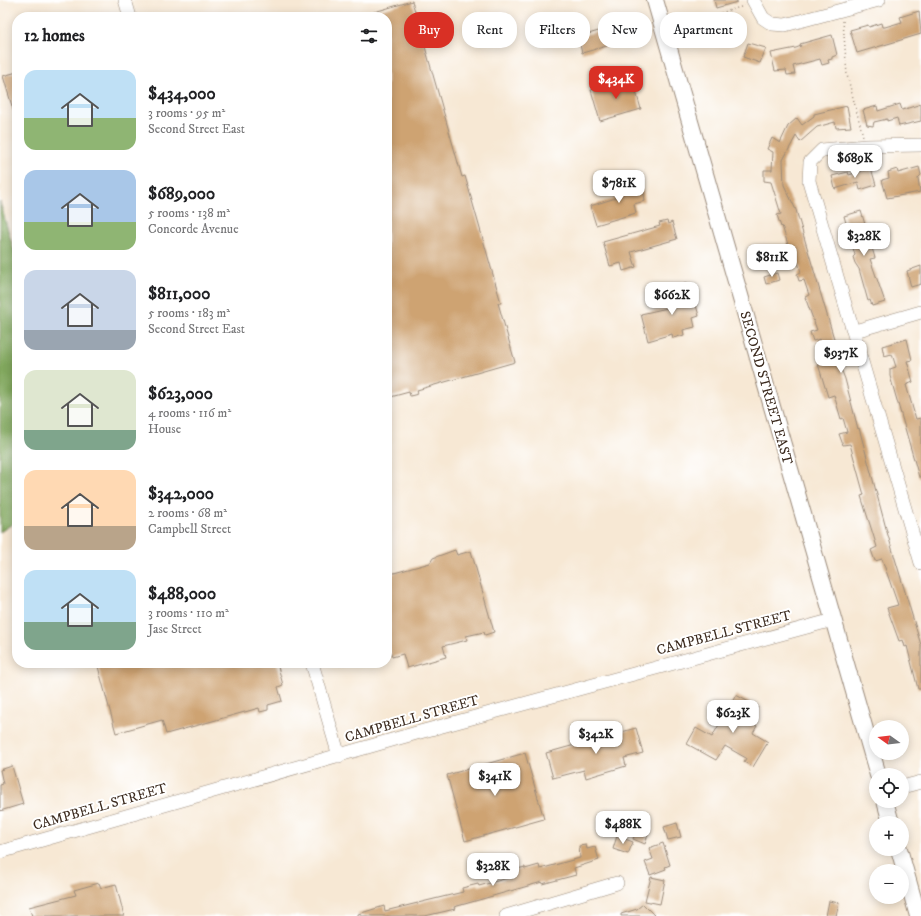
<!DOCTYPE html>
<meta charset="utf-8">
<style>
:root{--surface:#fff;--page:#f2f2f2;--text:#202124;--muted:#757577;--accent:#d93025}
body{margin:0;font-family:"IM FELL DW Pica",serif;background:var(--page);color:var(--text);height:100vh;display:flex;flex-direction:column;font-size:15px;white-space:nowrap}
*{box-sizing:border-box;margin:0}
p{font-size:13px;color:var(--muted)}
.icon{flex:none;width:22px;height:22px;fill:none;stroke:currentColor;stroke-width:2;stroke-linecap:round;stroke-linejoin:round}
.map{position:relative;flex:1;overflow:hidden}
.details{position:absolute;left:12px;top:12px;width:380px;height:656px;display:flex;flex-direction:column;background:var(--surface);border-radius:16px;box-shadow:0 2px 10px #0003}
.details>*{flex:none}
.guide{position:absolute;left:404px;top:12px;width:380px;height:36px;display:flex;gap:8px}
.needle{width:26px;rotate:285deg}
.fabs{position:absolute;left:869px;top:720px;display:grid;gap:8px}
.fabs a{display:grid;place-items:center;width:40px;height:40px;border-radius:50%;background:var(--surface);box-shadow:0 2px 10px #0003;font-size:20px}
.price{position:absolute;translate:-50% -34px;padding:0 9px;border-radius:8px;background:#fff;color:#222;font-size:13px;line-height:26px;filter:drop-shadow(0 1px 2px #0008)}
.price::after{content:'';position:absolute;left:50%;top:24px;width:12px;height:9px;margin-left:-6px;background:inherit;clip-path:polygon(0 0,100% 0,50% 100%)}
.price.current{background:var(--accent);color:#fff}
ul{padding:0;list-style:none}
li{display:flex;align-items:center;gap:12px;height:100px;padding:0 12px}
li span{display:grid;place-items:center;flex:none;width:112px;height:80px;border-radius:12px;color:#555}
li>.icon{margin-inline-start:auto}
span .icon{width:48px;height:48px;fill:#fffc;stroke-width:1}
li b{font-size:17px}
h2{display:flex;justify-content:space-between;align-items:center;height:48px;padding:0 12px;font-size:17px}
.chip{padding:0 14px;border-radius:16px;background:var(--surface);box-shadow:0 2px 10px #0003;font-size:14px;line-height:36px}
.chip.current{background:var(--accent);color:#fff}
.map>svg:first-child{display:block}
.forest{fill:#81a75d;stroke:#5e683e}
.building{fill:#cea372}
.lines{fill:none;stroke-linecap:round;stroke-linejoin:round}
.minor-casing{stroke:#998979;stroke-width:14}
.major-casing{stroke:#998979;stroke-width:18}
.path{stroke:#998979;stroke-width:1.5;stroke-dasharray:1 3;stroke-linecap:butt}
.minor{stroke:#fff;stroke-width:13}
.major{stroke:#fff;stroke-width:16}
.labels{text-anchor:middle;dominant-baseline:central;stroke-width:4;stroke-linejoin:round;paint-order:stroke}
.street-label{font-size:14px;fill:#3b2a1e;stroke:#fff}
</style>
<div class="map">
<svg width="921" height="916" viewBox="0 0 921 916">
<rect width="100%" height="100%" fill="#fff"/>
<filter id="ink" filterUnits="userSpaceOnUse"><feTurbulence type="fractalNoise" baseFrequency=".025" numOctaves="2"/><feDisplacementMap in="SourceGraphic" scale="8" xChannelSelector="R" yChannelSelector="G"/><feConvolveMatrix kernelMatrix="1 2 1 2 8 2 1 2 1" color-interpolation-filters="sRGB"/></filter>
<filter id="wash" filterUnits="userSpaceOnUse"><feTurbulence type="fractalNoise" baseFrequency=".012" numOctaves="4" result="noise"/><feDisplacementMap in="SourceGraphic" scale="16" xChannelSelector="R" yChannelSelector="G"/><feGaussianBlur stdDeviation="0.9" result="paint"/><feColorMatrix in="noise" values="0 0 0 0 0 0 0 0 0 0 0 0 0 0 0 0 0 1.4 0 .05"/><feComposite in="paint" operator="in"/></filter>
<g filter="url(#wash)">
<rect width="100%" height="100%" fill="#f7e8d4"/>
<path class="forest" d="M0,202l17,59v260l-17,11z"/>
<g id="blocks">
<path class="building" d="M714,0h23v2l-21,6z
M412,1l50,176 3,-1 36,127h-3l17,59 -98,28 1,4 -8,2 -1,-4 -22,6v-381h-22l-1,-2z
M919,11l2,23 -64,19 -7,-23 18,-5 1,2 12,-4 1,4h3l17,-5 -2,-5z
M736,20l7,16 -14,9 -9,-15z
M616,26l5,16 -39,11 -4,-16z
M832,35l5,20 -5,2v2l-4,1 1,3 -7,2 -2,-6 -27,7 2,8 -8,1 -1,-5 -11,1 -4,-18 25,-5 5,-2 -1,-2z
M748,43l18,5 -6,15 -17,-6z
M17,72v44h-2l-12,-40z
M632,78l9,31 -41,12 -9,-31z
M900,104l2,6 19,-6v17l-22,5 -2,-8 -10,3v-2l-13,3 -1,4 -6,-1 -4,-15 14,-4 1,5z
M847,106l4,21 -15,1 -1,-6 -18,5 -17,15 -4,-6 -13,24 1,25 12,25 39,132 -4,1 14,36 13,50 1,-1 28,104 34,113v44h-3l-11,-43 -2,1 -2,-7 -4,1 -12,-33 11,-3 -16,-46 -7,2 -4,-11 6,-3 -16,-51 3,-1 -8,-29 -6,-22 -7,1 -4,-11 8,-2 -4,-14 -2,1 -7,-24 -6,2 -10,-33 8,-2 -6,-23 -7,2 -3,-9 7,-2 -12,-33 4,-2 -5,-15 -5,1 -2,-7 4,-2 -4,-13 -4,1 -11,-34 -1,1 -4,-12 4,-1 -10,-32 -7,-1v-11h8l1,-18 -6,-3 5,-11 8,5 8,-17 9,-8 5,7 12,-9v-2z
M919,167l2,8 -3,3 2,14 -33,6 -5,-18 7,-2 -1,-6 9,-3 1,4z
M871,168l5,17 -16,5 -2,-8 -23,7 -3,-13 16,-4 1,3z
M639,181l5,13 1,7 -11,3 2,9 -40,12 -6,-19 26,-8 -3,-10z
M861,211l14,47 -5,1 15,43 -13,4 -2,-6 -2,1 -9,-32 -4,-6 -2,-6 2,-2 -11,-39z
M667,221l1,3 4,-2 5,17 -46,13 5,15 -13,4 -2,-8 -11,3 -7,-24 57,-16 -1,-3z
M921,266v18l-10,3 -4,-16z
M777,273l2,7 -13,4 -2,-7z
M687,283l3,9 3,2 6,22 -6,2 2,9 -12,3 1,5 -11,3 -1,-4 -24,7 -7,-27 35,-8 -5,-17z
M907,339l5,21 -5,1 6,21 -7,3 10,34 5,-1v59h-2l-29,-101v-7l6,-2 -4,-13 -8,2 -2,-10z
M455,550l2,5 14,-4 23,81 -9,3 -1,-3 -18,4 1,4 -24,6 3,11 -39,11 -4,-14 -11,3 -5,-17v-65l43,-12 3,-5z
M97,663h180l6,22 -5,2 4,14 -14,4v5l-8,2 -1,-4 -93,26 -4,-14 -46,13z
M736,695l22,12 -8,15 7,4 -4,7 15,9 -15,25 -9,-5 2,-4 -21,-12 -9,14 -29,-16 9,-16 16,9z
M636,728l7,25 -19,5 2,8 -40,12 -2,-8 -31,8 -7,-25z
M525,753l19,66 -79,22 -18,-66z
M12,766l11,38 -23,7v-26l3,-1 -3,-14z
M677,823l4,14 -13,3 -4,-13z
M637,829l11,5 -3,10 -12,-5z
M617,836l16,6 -5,12 -15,-5z
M663,843l7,22 -5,2 1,2 -16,6 -5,-13 8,-3 -4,-11z
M586,845l1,4 8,-2 4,13 -25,8 2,7 -34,9v-2l-88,25 1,2 -30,7h-67v-2l26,-8 1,5 78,-19 -1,-4 16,-4 1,2 29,-8 -2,-6 19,-5v2l14,-4 1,4 40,-11 -1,-12z
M651,877l14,3 -5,24 -15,-3z
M99,883l2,5 15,-4 8,32h-92l-3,-9 47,-12 -2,-5z
M829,901l10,2 -3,13h-10z
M643,904l12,12h-34v-2l16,-5z"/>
</g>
</g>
<g filter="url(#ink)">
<use href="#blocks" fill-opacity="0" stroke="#998979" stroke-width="1"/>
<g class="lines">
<g class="minor-casing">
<path id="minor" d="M125,0l5,17
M753,0l10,18 9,6 13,1 94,-25
M921,145l-55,1 -44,4 -12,12 -1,19 112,382
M855,331l66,-19
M312,663l27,93
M902,787l19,-5
M0,852l420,-120 413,-112
M506,916l111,-33"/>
</g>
<g class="major-casing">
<path id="major" d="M655,0l223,775
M885,801l6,22
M899,849l19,67"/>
</g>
<path class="path" d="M843,21l4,54 16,61
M675,27l69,-21"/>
<use href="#minor" class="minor"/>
<use href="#major" class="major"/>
</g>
</g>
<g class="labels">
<g class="street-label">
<text transform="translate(766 388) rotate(74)">SECOND STREET EAST</text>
<text transform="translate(724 633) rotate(-15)">CAMPBELL STREET</text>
<text transform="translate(412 719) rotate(-16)">CAMPBELL STREET</text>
<text transform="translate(100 807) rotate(-16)">CAMPBELL STREET</text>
</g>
</g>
</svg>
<div class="fabs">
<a><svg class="needle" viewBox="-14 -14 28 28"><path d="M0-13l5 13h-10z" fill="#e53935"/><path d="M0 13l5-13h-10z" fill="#757577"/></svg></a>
<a><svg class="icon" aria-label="locate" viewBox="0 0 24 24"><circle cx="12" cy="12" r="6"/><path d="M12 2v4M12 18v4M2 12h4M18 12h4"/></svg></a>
<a>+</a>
<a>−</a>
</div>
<b class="price current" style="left:616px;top:100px">$434K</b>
<b class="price" style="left:855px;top:179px">$689K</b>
<b class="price" style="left:619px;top:204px">$781K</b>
<b class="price" style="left:864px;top:257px">$328K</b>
<b class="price" style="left:772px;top:278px">$811K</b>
<b class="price" style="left:672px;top:316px">$662K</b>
<b class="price" style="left:841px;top:374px">$937K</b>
<b class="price" style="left:733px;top:734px">$623K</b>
<b class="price" style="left:596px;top:755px">$342K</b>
<b class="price" style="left:495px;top:797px">$341K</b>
<b class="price" style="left:623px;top:845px">$488K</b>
<b class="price" style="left:493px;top:887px">$328K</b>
<div class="guide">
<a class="chip current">Buy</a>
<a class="chip">Rent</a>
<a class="chip">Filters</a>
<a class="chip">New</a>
<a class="chip">Apartment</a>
</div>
<section class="details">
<h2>12 homes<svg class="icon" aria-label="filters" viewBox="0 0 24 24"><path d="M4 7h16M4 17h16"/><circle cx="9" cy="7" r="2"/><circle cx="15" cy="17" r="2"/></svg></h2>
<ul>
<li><span style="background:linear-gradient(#bfe0f5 60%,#8fb573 0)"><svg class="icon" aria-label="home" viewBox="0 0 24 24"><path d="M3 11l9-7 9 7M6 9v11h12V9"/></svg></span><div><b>$434,000</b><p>3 rooms · 95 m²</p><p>Second Street East</p></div></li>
<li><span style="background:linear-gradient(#a9c7e8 65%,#8fb573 0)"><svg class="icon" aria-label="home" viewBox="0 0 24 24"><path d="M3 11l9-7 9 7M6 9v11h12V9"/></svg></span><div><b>$689,000</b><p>5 rooms · 138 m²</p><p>Concorde Avenue</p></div></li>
<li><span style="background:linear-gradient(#c9d6e8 75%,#9aa5b1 0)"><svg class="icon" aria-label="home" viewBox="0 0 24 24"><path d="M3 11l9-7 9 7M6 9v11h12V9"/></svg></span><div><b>$811,000</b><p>5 rooms · 183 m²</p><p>Second Street East</p></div></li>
<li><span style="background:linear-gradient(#dfe7d0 75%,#7fa58c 0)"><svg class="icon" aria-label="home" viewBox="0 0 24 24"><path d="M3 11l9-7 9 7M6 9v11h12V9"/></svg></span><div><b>$623,000</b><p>4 rooms · 116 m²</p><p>House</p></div></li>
<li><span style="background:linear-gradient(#ffd9b3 70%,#b9a48a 0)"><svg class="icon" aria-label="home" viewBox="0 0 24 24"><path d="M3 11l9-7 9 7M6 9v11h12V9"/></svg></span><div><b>$342,000</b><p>2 rooms · 68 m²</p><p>Campbell Street</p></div></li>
<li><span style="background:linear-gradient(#bfe0f5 65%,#7fa58c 0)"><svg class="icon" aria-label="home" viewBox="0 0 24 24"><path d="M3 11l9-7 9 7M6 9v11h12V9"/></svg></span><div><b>$488,000</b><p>3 rooms · 110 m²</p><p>Jase Street</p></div></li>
</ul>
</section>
</div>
